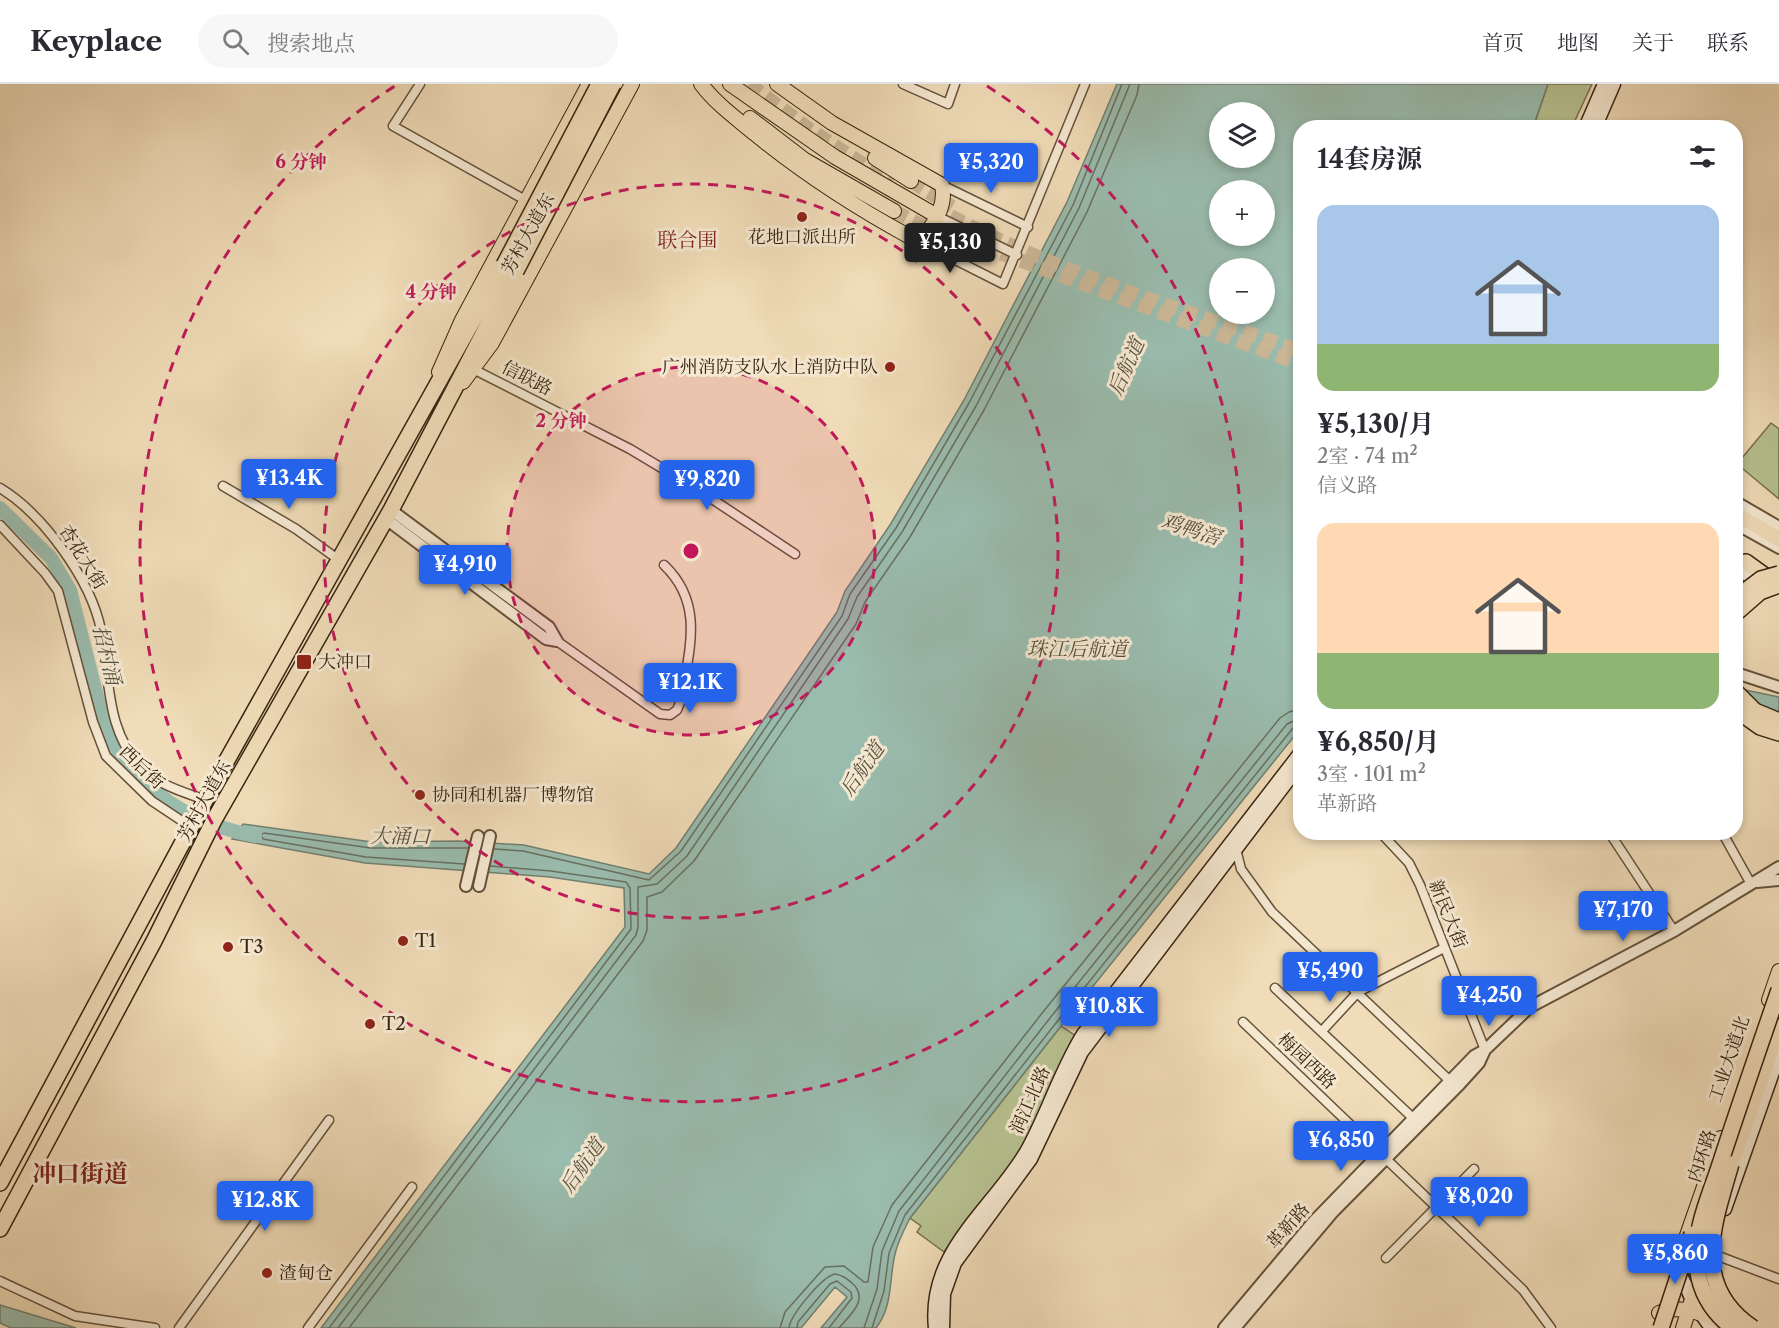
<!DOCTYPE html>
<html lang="zh">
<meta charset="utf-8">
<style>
:root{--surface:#fff;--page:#f7f7f7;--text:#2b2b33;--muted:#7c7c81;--line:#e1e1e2;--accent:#2563eb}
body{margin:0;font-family:"Libre Caslon Text","Noto Serif SC",serif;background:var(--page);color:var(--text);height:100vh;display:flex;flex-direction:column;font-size:22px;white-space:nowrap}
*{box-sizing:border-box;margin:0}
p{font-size:20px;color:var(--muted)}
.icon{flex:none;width:33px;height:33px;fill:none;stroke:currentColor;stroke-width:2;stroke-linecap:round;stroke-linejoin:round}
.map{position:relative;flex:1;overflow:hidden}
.details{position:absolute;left:1293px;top:36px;width:450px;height:720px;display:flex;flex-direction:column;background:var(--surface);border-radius:24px;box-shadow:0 3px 9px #0003}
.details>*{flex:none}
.tools{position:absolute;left:1209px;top:18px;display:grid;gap:12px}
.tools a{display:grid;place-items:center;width:66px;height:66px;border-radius:50%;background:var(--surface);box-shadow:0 3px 9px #0003;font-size:30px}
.price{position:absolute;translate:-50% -51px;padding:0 14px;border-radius:6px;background:var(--accent);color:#fff;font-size:20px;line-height:39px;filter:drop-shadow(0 2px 3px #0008)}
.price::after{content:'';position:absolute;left:50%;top:36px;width:18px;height:14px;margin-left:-9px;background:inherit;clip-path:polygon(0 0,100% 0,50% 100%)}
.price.on{background:#222;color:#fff}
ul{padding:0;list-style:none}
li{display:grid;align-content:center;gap:12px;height:318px;padding:0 24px}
li span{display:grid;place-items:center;height:186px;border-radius:18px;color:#555}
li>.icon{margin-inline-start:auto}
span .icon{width:108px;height:108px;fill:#fffc;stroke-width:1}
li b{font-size:26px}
h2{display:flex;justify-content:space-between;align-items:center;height:72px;padding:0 24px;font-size:26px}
header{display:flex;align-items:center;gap:36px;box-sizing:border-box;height:84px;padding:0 30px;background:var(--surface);border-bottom:2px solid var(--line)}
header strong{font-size:28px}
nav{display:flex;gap:33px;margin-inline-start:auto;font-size:21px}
.search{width:420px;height:54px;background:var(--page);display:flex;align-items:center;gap:15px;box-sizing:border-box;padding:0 21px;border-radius:33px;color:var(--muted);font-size:22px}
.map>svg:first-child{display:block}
.green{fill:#b7c190;stroke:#777250;stroke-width:1.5}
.water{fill:#9abcae;stroke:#727f6f;stroke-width:1.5;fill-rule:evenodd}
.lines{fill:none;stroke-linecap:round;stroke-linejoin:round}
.shore{stroke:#68705f;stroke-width:1.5}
.river{stroke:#9abcae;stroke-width:14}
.primary-tunnel{stroke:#cbb796;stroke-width:14;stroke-dasharray:14 7;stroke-linecap:butt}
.minor-casing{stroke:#65513a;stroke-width:11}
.tertiary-casing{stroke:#65513a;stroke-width:14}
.secondary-casing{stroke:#372310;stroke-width:15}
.primary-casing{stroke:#372310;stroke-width:16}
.trunk-casing{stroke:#372310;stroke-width:18}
.minor{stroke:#f5e8d1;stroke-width:8}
.tertiary{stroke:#f5e8d1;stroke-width:10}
.secondary{stroke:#f5e8d1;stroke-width:12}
.primary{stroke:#f0dcb8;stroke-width:14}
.trunk{stroke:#f0dcb8;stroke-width:15}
.trunk-bridge-casing{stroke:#372310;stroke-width:18;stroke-linecap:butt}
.trunk-bridge{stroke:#f0dcb8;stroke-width:15}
.ring{fill:none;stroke:#c2185b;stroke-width:3;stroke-dasharray:10 8}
.poi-dot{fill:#8f2418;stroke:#f5e8d1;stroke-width:2}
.labels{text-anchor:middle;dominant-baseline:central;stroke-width:6;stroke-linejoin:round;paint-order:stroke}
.street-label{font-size:18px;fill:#372310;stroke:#f5e8d1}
.poi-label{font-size:18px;fill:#372310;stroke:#f5e8d1;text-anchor:start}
.neighbourhood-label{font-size:20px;fill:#7a1f14;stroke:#f5e8d1}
.water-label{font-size:20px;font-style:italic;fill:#55513f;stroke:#f5e8d1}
.district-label{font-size:24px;font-weight:bold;fill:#7a1f14;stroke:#f5e8d1}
.centre{fill:#c2185b;stroke:#f5e8d1;stroke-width:3}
.ring-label{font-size:18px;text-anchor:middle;font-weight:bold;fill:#c2185b;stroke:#f5e8d1;stroke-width:6;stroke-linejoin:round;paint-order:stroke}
</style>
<header>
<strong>Keyplace</strong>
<div class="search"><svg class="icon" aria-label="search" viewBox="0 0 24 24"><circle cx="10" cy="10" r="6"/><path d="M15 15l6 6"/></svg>搜索地点</div>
<nav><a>首页</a><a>地图</a><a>关于</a><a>联系</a></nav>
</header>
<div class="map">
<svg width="1779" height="1244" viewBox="0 0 1779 1244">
<rect width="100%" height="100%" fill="#f0dcb8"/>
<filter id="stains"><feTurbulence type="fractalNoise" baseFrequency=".00333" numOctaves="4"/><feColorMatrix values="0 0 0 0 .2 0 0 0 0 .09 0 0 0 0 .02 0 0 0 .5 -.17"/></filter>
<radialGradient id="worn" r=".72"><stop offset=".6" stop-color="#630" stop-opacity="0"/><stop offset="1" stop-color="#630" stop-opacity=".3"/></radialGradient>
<path class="green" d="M1548,0h44l-20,43 -39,1z
M1771,339l8,6v70l-42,-35z
M1061,942l15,10 -53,111 -79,105 -27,-20 4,-6 -11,-8z"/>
<path class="water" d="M1117,0h431l-15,43 -233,1v601l-239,297 -151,192c-6,12 -12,23 -15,36 -6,25 -2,53 -19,74h-55l26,-31 -12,-10 -34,41h-480l304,-401 -1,-39 -74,-11 -185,-14 -133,-24 11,-15 129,18 86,-1 66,4 125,29 27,-26 161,-236 8,-21 45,-66 74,-125 103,-198zM1220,28h44v46h-44zM1220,106h44v46h-44zM1220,184h44v46h-44z
M1736,604l43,9v32l-43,-13z
M0,1221l76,23h-65l-11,-5z"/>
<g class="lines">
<path class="shore" d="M494,765l29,2 126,29 32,-29 161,-235 8,-22 46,-66 73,-125 104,-198 49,-121
M464,780l-98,-7 -103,-18 -2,-4 3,-2 107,15h97
M329,1244l302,-399 -1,-41 -4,-6 -75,-11 -61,-5
M338,1244l298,-393 2,-8v-40l19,-3 30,-28 161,-237 9,-22 45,-65 74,-126 103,-198 51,-124
M349,1244l294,-387 4,-11v-33l15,-5 32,-31 162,-237 9,-22 45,-65 74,-127 103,-198 50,-117 2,-11
M780,1244l5,-16 40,-45 19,-1 20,16h4l5,-35 19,-42 151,-193 237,-294 9,-6 11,-3
M789,1244c1,-13 34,-52 46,-54 7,1 11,4 17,9 18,16 -2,32 -13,45
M797,1244l1,-6 32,-38 7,-3 14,11 1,6 -23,30
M864,1244l13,-39 5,-38 17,-40 151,-193 237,-294 13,-6
M872,1244l12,-37 5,-38 16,-38 151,-192 237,-295 7,-2"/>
<path class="river" d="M0,424l51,50 19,32 35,138c30,61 84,95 150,108"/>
<path class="primary-tunnel" d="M749,0l60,45 83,54
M911,97l41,26
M932,122c115,64 245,101 368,145
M894,127l62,31
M926,132l66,34 308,114"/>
<g class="minor-casing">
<path id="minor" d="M420,0l-27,42 134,75
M903,0l45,20 7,-20
M942,101l86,42
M937,132l80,39
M910,153l93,47 82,-200
M473,285l157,80 70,42 95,63
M223,402l73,43 43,31
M0,404c43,26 91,92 101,142 9,48 4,103 43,140 17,16 40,22 61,30
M0,441l45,48 13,18 35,131 13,34 46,45 39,26
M557,557l103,73 10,1 7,-5 4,-10c8,-50 24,-96 -17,-135
M1380,748l29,31 11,22 65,165
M1609,748l65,99
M1722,748l29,52
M1236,765l5,20 31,43 178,169
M1275,904l139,131
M1243,938l280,268 28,38
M1322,947l36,-39 86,-44
M1713,1170l66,25
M1386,1174l88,-89
M0,1197l75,35 80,12
M179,1244l150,-208
M308,1244l104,-141"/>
</g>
<g class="tertiary-casing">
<path id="tertiary" d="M1736,418l43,25
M391,426l158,117 8,14
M386,435l160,120 11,2
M1736,440l43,24
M1736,485l14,9 -4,13
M1736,589l43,14
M1757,798l22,-2
M466,802l12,-50
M479,802l11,-50
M1224,1244l89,-106 161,-166 11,-6 45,-43 144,-76 105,-64
M1235,1244l98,-116 127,-128 19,-21 6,-13"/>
</g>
<g class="secondary-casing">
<path id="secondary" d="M1585,44l19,-44
M1595,44l19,-44
M1725,1125l54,-154
M1679,1186l14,33 18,25
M935,1244c-8,-77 57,-118 92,-178 21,-38 33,-79 56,-116l217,-281
M943,1244l1,-34 11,-31 76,-104 51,-107 218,-287"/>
</g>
<g class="primary-casing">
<path id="primary" d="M701,0c15,20 35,34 54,50 49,40 100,73 155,103l15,-3c12,-13 21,-31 17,-49l-110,-62 -55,-39
M730,0l105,73 102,59
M750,34l55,42 89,51
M875,74l36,23
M439,288l23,-52 127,-236
M463,298l29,-39 140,-259
M1736,430l43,25
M1769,916l10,-29
M1684,1160l37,-106
M1659,1229c21,-11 50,4 70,12
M1683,1244l17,-54"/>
</g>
<g class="trunk-casing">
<path id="trunk" d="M1777,454l2,1
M1746,478l29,21
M1736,608l19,19 24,10
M1736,626l24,17 19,6
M1731,1080l48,-137
M0,1099l222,-414 282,-504
M0,1145l154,-288 60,-121 177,-310 125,-239"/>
</g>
<use href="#minor" class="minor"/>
<use href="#tertiary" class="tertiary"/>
<use href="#secondary" class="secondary"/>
<use href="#primary" class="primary"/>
<use href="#trunk" class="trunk"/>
<g class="trunk-bridge-casing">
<path id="trunk-bridge" d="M504,181l95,-181
M516,187l97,-187
M1736,514l25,-19 18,-5
M1736,529l24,-21 19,-7
M1731,1080c-17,60 -42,121 22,164
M1661,1244l31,-94
M1733,1244c-22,-16 -35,-39 -36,-66 -3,-33 13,-67 23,-98 19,-58 39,-116 59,-174"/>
</g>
<use href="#trunk-bridge" class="trunk-bridge"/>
</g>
<circle cx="691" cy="467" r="184" fill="#c2185b" fill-opacity=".12"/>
<g class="ring">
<circle cx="691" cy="467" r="184"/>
<circle cx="691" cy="467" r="367"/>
<path d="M987 2A551 551 0 1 1 395 2"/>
</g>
<g class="poi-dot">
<circle cx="802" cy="133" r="6"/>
<circle cx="890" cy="283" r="6"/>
<rect x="296" y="570" width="16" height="16" rx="3"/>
<circle cx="420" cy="711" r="6"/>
<circle cx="403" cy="857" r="6"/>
<circle cx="228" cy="863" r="6"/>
<circle cx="370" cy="940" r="6"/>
<circle cx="267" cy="1189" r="6"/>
</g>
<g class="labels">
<g class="street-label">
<text transform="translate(528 150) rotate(-61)">芳村大道东</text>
<text transform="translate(527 294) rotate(27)">信联路</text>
<text transform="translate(83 473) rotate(58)">杏花大街</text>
<text transform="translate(142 683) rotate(44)">西后街</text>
<text transform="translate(204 717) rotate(-61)">芳村大道东</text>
<text transform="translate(1448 830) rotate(68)">新民大街</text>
<text transform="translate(1729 975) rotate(-71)">工业大道北</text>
<text transform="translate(1307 977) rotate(43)">梅园西路</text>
<text transform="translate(1030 1016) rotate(-66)">润江北路</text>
<text transform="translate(1702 1072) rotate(-72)">内环路</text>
<text transform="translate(1288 1142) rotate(-49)">革新路</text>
</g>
<g class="poi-label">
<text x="802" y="153" text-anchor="middle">花地口派出所</text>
<text x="878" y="283" text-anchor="end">广州消防支队水上消防中队</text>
<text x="318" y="578">大冲口</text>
<text x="432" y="711">协同和机器厂博物馆</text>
<text x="415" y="857">T1</text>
<text x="240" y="863">T3</text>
<text x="382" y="940">T2</text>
<text x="279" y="1189">渣甸仓</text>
</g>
<g class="neighbourhood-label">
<text x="687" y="156">联合围</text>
</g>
<g class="water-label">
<text transform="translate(1126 283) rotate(-66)">后航道</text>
<text transform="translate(1191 445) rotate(18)">鸡鸭滘</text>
<text x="1077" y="565">珠江后航道</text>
<text transform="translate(107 571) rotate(76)">招村涌</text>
<text transform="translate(862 685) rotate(-55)">后航道</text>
<text transform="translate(400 752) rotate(1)">大涌口</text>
<text transform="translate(582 1082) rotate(-55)">后航道</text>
</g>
<g class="district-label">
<text x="80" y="1089">冲口街道</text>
</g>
</g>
<circle cx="691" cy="467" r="9" class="centre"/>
<g class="ring-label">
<text x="301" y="84">6 分钟</text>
<text x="431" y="214">4 分钟</text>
<text x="561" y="343">2 分钟</text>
</g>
<rect width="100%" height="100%" filter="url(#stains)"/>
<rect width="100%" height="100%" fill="url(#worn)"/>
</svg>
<div class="tools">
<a><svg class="icon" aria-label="layers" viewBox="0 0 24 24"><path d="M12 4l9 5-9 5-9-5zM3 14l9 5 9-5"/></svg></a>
<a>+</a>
<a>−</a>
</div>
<b class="price" style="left:991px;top:110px">¥5,320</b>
<b class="price on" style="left:950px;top:190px">¥5,130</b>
<b class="price" style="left:289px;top:426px">¥13.4K</b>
<b class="price" style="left:707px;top:427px">¥9,820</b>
<b class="price" style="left:465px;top:512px">¥4,910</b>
<b class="price" style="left:690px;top:630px">¥12.1K</b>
<b class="price" style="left:1623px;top:858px">¥7,170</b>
<b class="price" style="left:1330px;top:919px">¥5,490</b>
<b class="price" style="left:1489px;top:943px">¥4,250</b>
<b class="price" style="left:1109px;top:954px">¥10.8K</b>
<b class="price" style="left:1341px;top:1088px">¥6,850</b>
<b class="price" style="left:1479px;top:1144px">¥8,020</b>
<b class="price" style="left:265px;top:1148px">¥12.8K</b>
<b class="price" style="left:1675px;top:1201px">¥5,860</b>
<section class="details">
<h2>14套房源<svg class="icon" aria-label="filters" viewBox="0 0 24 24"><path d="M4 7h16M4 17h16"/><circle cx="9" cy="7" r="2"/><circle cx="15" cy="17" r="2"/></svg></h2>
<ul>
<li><span style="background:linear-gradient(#a9c7e8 75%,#8fb573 0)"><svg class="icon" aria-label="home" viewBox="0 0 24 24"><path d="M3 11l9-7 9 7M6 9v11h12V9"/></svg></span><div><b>¥5,130/月</b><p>2室 · 74 m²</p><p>信义路</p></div></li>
<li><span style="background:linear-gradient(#ffd9b3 70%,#8fb573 0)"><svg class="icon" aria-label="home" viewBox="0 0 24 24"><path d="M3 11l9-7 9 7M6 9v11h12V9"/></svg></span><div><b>¥6,850/月</b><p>3室 · 101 m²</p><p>革新路</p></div></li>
</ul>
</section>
</div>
